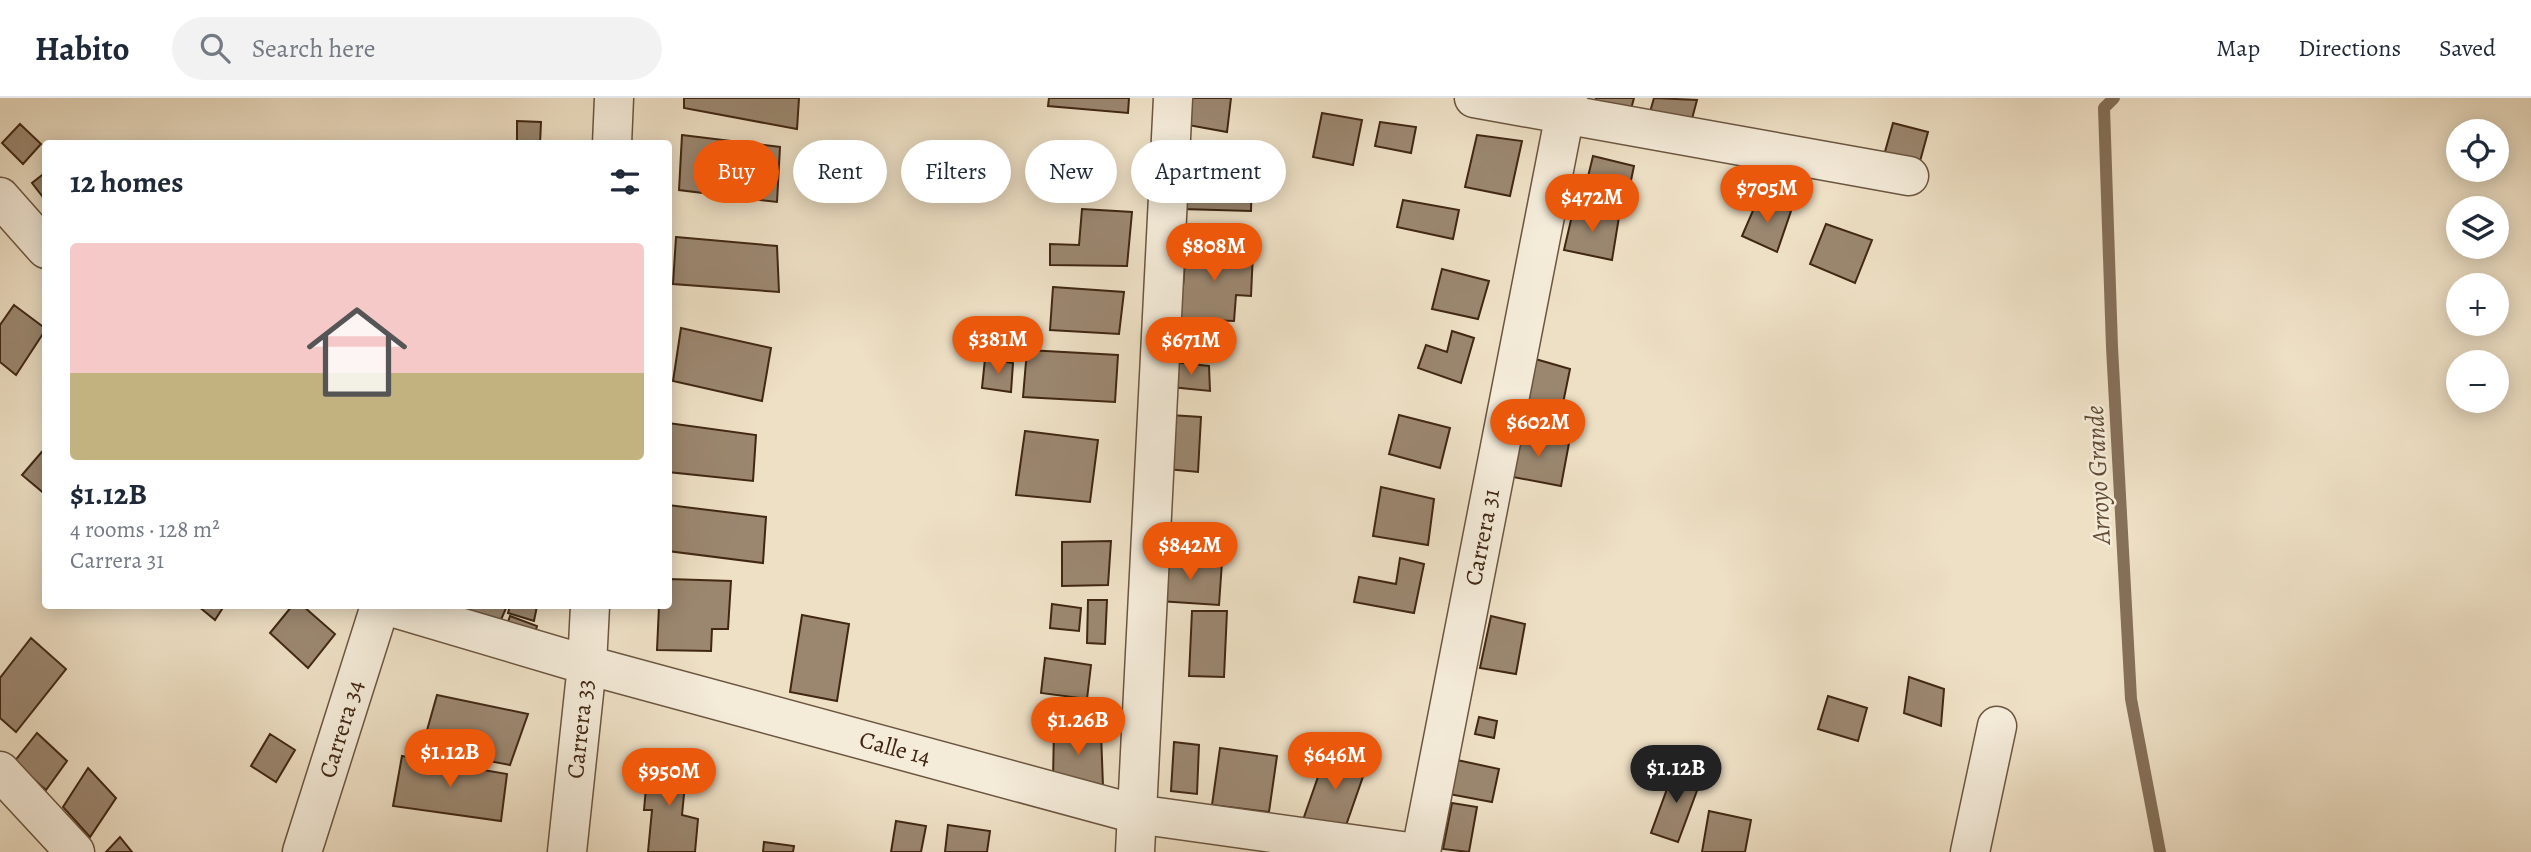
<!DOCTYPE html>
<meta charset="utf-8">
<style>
:root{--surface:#fff;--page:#f2f2f3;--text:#1f2937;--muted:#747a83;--line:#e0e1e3;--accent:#ea580c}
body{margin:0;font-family:Alegreya,serif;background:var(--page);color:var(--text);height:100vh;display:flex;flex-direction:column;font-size:26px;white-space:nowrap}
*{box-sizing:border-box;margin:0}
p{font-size:23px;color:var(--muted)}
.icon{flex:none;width:38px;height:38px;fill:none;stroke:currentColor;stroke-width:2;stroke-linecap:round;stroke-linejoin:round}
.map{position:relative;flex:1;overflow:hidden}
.side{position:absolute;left:42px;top:42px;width:630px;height:469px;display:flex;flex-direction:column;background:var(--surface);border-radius:7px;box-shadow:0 4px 18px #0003}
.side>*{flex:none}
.banner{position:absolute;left:693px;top:42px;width:665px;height:63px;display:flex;gap:14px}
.buttons{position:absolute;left:2446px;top:21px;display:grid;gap:14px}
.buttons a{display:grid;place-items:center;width:63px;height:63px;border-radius:50%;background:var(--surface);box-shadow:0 4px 18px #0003;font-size:35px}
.price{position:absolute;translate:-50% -60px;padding:0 16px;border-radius:24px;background:var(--accent);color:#fff;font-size:23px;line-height:46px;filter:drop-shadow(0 2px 4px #0008)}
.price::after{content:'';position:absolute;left:50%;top:42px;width:21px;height:16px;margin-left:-10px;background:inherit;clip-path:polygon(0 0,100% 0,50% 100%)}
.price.on{background:#222;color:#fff}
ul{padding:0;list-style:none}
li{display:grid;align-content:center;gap:14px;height:371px;padding:0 28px}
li+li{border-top:2px solid var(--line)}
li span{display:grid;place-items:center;height:217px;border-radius:7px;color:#555}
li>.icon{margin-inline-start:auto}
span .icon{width:126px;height:126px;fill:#fffc;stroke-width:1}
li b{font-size:30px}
h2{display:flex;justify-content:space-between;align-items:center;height:84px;padding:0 28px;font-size:30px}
.pill{padding:0 24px;border-radius:32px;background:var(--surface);box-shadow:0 4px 18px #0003;font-size:24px;line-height:63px}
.pill.on{background:var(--accent);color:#fff}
header{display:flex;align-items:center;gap:42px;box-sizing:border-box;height:98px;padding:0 35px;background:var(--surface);border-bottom:2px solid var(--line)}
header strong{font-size:33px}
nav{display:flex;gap:38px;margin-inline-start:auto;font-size:24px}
.search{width:490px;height:63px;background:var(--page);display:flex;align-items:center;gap:18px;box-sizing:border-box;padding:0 24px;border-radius:38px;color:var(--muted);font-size:26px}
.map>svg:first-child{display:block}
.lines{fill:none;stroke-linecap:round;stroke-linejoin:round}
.stream{stroke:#857059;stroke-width:12}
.building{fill:#9b8770;stroke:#412713;stroke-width:2}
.street-casing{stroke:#6c5540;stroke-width:41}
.street{stroke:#f4ebd9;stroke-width:38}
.labels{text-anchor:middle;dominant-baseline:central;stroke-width:5;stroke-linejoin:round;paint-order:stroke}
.street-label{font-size:24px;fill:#412713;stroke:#f4ebd9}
.water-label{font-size:26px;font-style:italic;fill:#634c36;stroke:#f4ebd9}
</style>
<header>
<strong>Habito</strong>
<div class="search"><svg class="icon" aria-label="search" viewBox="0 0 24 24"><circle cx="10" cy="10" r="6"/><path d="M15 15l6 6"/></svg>Search here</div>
<nav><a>Map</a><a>Directions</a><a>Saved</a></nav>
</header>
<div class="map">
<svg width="2531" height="754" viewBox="0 0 2531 754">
<rect width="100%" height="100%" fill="#eee0c5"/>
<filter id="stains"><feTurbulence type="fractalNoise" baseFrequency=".00286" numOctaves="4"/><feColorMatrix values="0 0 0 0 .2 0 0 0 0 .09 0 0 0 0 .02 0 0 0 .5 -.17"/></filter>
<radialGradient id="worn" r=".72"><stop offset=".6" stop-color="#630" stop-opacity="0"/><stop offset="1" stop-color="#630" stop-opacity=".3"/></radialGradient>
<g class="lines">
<path class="stream" d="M2114,0l-10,10 8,239 19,352 29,153"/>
</g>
<path class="building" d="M684,0h115l-2,31 -113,-21z
M1049,0h80l-1,15 -80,-7z
M1189,0h42l-4,34 -39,-7z
M1596,0h38l-9,33 -39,-7z
M1654,0l43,2 -8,30 -41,-11z
M1322,15l40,7 -9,45 -40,-8z
M517,23l24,1 -1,22h-23z
M1380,24l36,5 -5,26 -36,-7z
M1893,25l35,9 -12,44 -35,-10z
M20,26l21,20 -18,20 -21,-21z
M682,37l98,12 -3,55 -98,-12z
M1477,37l45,6 -12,55 -45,-9z
M1593,58l41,10 -6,29 -42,-10z
M1252,70l-1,43 -69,-2 3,-40z
M46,74v29l-14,-18z
M1758,101l33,12 -14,41 -35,-16z
M1403,102l56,10 -6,29 -56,-12z
M1574,109l45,10 -7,43 -48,-10z
M1082,111l50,3 -5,54 -77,-1v-21l29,1z
M1826,126l46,16 -17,43 -45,-19z
M676,139l101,9 2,46 -106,-8z
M1186,149l67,5 -2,44 -15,-1 -2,26 -58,-2 7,-32z
M1442,171l47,12 -11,38 -46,-10z
M1053,189l71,5 -5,42 -69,-4z
M14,207l32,24 -30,46 -16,-13v-37z
M681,230l90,20 -9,53 -89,-20z
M1452,233l22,7 -13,45 -43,-15 8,-23 21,7z
M1027,252l91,5 -3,47 -92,-5z
M1532,260l38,11 -8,39 -38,-8z
M985,261l28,4 -2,29 -29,-4z
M1173,264l36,4 1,25 -39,-4z
M1170,317l31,2 -3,55 -31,-3z
M1399,317l51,13 -10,40 -51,-14z
M668,325l88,12 -3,46 -85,-9z
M1025,333l73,9 -8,62 -74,-7z
M1516,335l53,10 -8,43 -53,-10z
M46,349v48l-24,-20z
M1381,389l53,12 -6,46 -55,-9z
M668,407l98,12 -3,46 -95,-12z
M1111,443l-3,44 -46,1v-44z
M1162,460l60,4 -3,43 -60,-4z
M1400,460l24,6 -10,49 -60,-11 5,-25 37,7z
M668,481l63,2 -3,48h-16l-1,22 -54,-1 2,-44h9z
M1088,502h19l-2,44 -18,-1z
M1052,506l29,4 -2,23 -29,-3z
M198,508h26l-9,14z
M292,508h11l32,28 -27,34 -38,-35z
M453,508h54l-7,16z
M510,508h27l-3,15 -26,-8z
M1192,513h35l-3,66 -35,-1z
M802,517l47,9 -12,77 -47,-9z
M510,518l27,10 -4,15 -28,-10z
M1491,518l34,8 -9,50 -36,-6z
M31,540l35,31 -50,63 -16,-14v-40z
M1045,560l46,7 -4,34 -46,-6z
M1909,579l35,12 -3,37 -37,-13z
M437,597l91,19 -18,51 -88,-17z
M1828,598l39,12 -9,33 -40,-12z
M1479,619l18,4 -3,17 -19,-4z
M1054,630l47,5 2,53 -50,-7z
M37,635l30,28 -21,29 -32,-28z
M270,636l25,16 -19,32 -25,-16z
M1174,644l25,3 -2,49 -26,-3z
M1220,650l57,8 -8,56 -57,-7z
M1327,653l40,14 -24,69 -40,-14z
M649,657l38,8 -5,52 16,4 -3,33h-47l4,-42h-8z
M402,658l105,18 -6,47 -108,-15z
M1457,662l42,9 -7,33 -43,-8z
M1675,669l27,10 -24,65 -27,-9z
M88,670l28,30 -26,39 -27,-30z
M1452,705l25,4 -8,45 -26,-3z
M1709,713l42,9 -6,32h-43z
M896,723l30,5 -5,26h-30z
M948,727l42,6 -3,21h-42z
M120,739l12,15h-26z
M764,744l30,4 -1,6h-30z"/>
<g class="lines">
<g class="street-casing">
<path id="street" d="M1474,0l435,78
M612,46l2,-46
M0,99l46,52
M388,508l199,59 549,149 273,38
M0,673l75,81
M302,754l78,-246
M567,754l20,-187 3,-59
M1135,754l38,-754
M1421,754l147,-754
M1970,754l27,-126"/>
</g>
<use href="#street" class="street"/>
</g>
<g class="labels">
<g class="street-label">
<text transform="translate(1482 439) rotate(-79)">Carrera 31</text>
<text transform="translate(341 631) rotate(-73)">Carrera 34</text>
<text transform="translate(580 631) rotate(-84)">Carrera 33</text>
<text transform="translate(895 650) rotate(15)">Calle 14</text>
</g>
<g class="water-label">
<text transform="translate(2098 377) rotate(-93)">Arroyo Grande</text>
</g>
</g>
<rect width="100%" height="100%" filter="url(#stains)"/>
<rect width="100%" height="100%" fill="url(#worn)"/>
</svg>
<div class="buttons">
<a><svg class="icon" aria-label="locate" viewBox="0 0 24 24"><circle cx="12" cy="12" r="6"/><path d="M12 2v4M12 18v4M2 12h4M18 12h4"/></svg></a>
<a><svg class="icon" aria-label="layers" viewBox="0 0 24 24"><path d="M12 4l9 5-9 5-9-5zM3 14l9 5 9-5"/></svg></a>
<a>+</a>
<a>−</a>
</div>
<b class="price" style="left:1767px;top:127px">$705M</b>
<b class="price" style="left:1592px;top:136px">$472M</b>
<b class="price" style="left:1214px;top:185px">$808M</b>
<b class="price" style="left:998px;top:278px">$381M</b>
<b class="price" style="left:1191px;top:279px">$671M</b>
<b class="price" style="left:1538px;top:361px">$602M</b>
<b class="price" style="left:1190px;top:484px">$842M</b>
<b class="price" style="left:1078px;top:659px">$1.26B</b>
<b class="price" style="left:450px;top:691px">$1.12B</b>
<b class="price" style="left:1335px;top:694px">$646M</b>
<b class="price on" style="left:1676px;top:707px">$1.12B</b>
<b class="price" style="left:669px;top:710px">$950M</b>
<div class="banner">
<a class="pill on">Buy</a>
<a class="pill">Rent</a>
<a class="pill">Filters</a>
<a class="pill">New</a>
<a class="pill">Apartment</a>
</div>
<section class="side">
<h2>12 homes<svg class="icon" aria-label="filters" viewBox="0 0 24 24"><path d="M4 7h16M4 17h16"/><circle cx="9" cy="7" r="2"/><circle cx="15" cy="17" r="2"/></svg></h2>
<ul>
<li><span style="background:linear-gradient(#f6c9c9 60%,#c2b280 0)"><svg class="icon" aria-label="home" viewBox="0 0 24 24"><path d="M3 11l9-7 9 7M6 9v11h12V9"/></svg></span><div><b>$1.12B</b><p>4 rooms · 128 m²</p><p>Carrera 31</p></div></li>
</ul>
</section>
</div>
